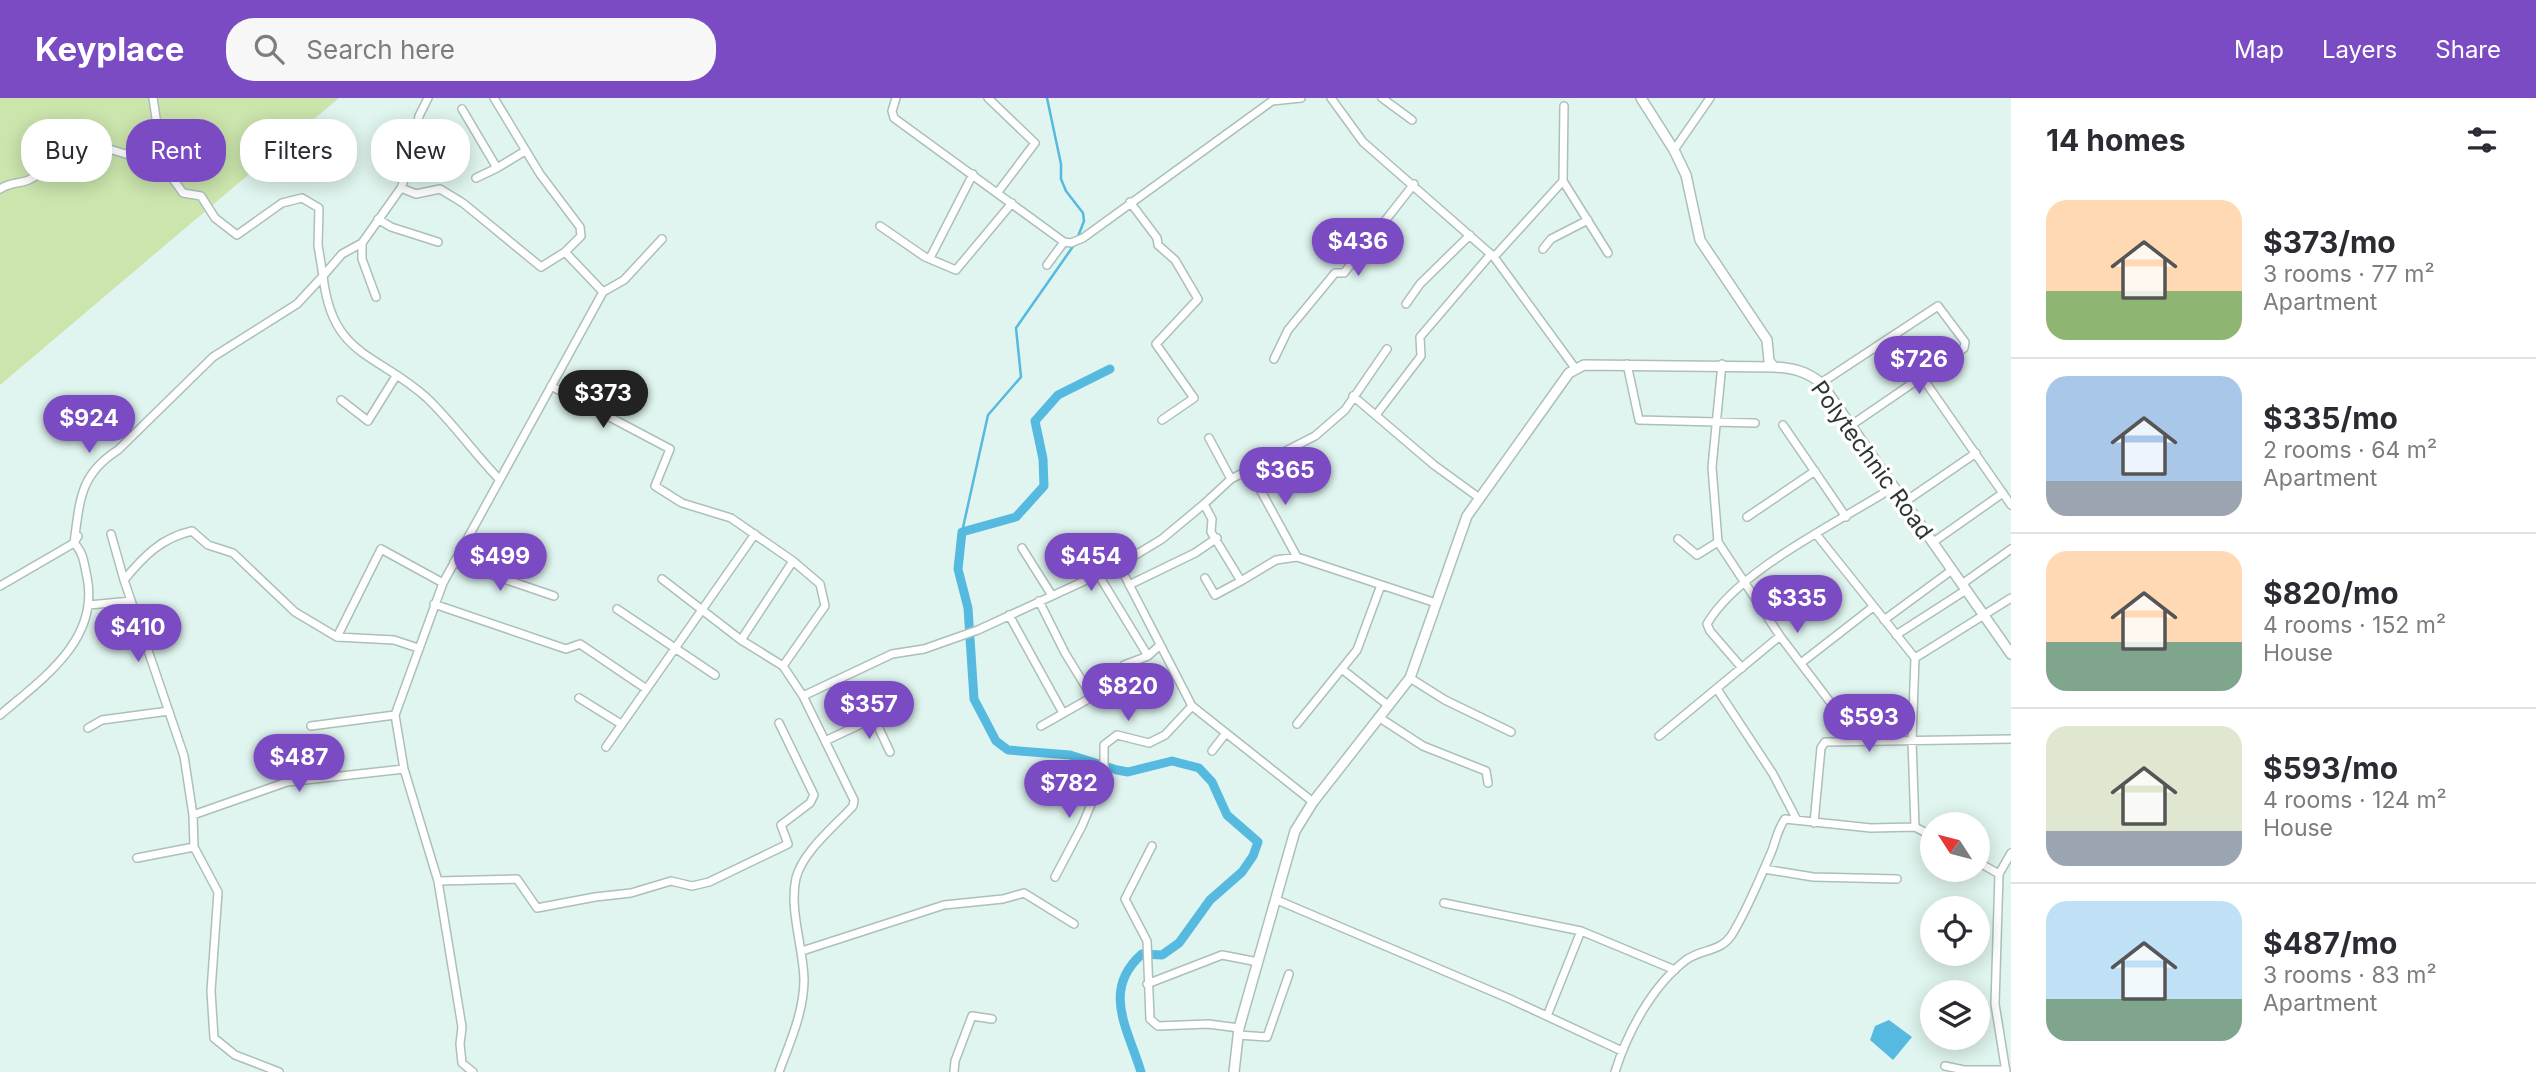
<!DOCTYPE html>
<meta charset="utf-8">
<style>
:root{--surface:#fff;--page:#f7f7f7;--text:#2b2b33;--muted:#7c7c81;--line:#e1e1e2;--accent:#7a4bc3}
body{margin:0;font-family:Inter,sans-serif;background:var(--page);color:var(--text);height:100vh;display:flex;flex-direction:column;font-size:26px;white-space:nowrap}
*{box-sizing:border-box;margin:0}
p{font-size:23px;color:var(--muted)}
.icon{flex:none;width:38px;height:38px;fill:none;stroke:currentColor;stroke-width:2;stroke-linecap:round;stroke-linejoin:round}
.map{position:relative;flex:1;overflow:hidden}
.details{display:flex;flex-direction:column;background:var(--surface);width:525px}
.details>*{flex:none}
.banner{position:absolute;left:21px;top:21px;width:665px;height:63px;display:flex;gap:14px}
.needle{width:46px;rotate:306deg}
.fabs{position:absolute;left:1920px;top:714px;display:grid;gap:14px}
.fabs a{display:grid;place-items:center;width:70px;height:70px;border-radius:50%;background:var(--surface);box-shadow:0 4px 18px #0003;font-size:35px}
.price{position:absolute;translate:-50% -60px;padding:0 16px;border-radius:24px;background:var(--accent);color:#fff;font-size:23px;line-height:46px;filter:drop-shadow(0 2px 4px #0008)}
.price::after{content:'';position:absolute;left:50%;top:42px;width:21px;height:16px;margin-left:-10px;background:inherit;clip-path:polygon(0 0,100% 0,50% 100%)}
.price.current{background:#222;color:#fff}
ul{padding:0;list-style:none}
li{display:flex;align-items:center;gap:21px;height:175px;padding:0 35px}
li+li{border-top:2px solid var(--line)}
li span{display:grid;place-items:center;flex:none;width:196px;height:140px;border-radius:21px;color:#555}
li>.icon{margin-inline-start:auto}
span .icon{width:84px;height:84px;fill:#fffc;stroke-width:1}
li b{font-size:30px}
h2{display:flex;justify-content:space-between;align-items:center;height:84px;padding:0 35px;font-size:30px}
.chip{padding:0 24px;border-radius:28px;background:var(--surface);box-shadow:0 4px 18px #0003;font-size:24px;line-height:63px}
.chip.current{background:var(--accent);color:#fff}
header{display:flex;align-items:center;gap:42px;box-sizing:border-box;height:98px;padding:0 35px;background:var(--accent);color:#fff}
header strong{font-size:33px}
nav{display:flex;gap:38px;margin-inline-start:auto;font-size:24px}
.search{width:490px;height:63px;background:var(--page);display:flex;align-items:center;gap:18px;box-sizing:border-box;padding:0 24px;border-radius:28px;color:var(--muted);font-size:26px}
main{display:flex;flex:1;min-height:0}
.map>svg:first-child{display:block}
.green{fill:#cbe5ad}
.water{fill:#56bae0}
.lines{fill:none;stroke-linecap:round;stroke-linejoin:round}
.stream{stroke:#56bae0;stroke-width:2.5}
.canal{stroke:#56bae0;stroke-width:9}
.minor-casing{stroke:#acbfba;stroke-width:10}
.tertiary-casing{stroke:#acbfba;stroke-width:12}
.minor{stroke:#fff;stroke-width:7}
.tertiary{stroke:#fff;stroke-width:9}
.labels{text-anchor:middle;dominant-baseline:central;stroke-width:7;stroke-linejoin:round;paint-order:stroke}
.street-label{font-size:23px;fill:#2e3634;stroke:#fff}
</style>
<header>
<strong>Keyplace</strong>
<div class="search"><svg class="icon" aria-label="search" viewBox="0 0 24 24"><circle cx="10" cy="10" r="6"/><path d="M15 15l6 6"/></svg>Search here</div>
<nav><a>Map</a><a>Layers</a><a>Share</a></nav>
</header>
<main>
<div class="map">
<svg width="2011" height="974" viewBox="0 0 2011 974">
<rect width="100%" height="100%" fill="#e0f5ef"/>
<path class="green" d="M0,0h339l-339,287z"/>
<path class="water" d="M1889,922l23,17 -19,23 -23,-20 5,-14z"/>
<g class="lines">
<path class="stream" d="M1047,0l14,66v15l5,12 17,22 1,8 -7,18
M962,434l26,-117 33,-38 -5,-49 58,-83"/>
<path class="canal" d="M1110,271l-52,26 -23,26 8,38 1,27 -28,31 -54,15 -4,37 10,39 6,91 22,42 12,9 62,5 47,15 11,2 44,-11 27,7 13,14 15,33 31,27 -5,14 -11,16 -32,28 -31,43 -17,12 -20,-1c-41,36 -14,75 -1,118"/>
<g class="minor-casing">
<path id="minor" d="M153,0l10,67
M494,0l46,76 40,53 1,9 -16,16 38,40 21,-12 38,-41
M896,0l-4,13 2,7 170,124 7,1 12,-5 189,-137 29,-3
M988,0l47,45 -37,49
M1331,0l32,44 131,115 81,111
M1382,0l30,22
M462,11l35,59 28,-17
M1674,52l36,-52
M476,80l21,-10
M1563,83l45,72
M401,90l15,6 24,-5 23,14 78,64 24,-15
M0,91c9,-6 15,-5 26,-8 16,-5 31,-25 49,-24 5,0 11,4 16,5l18,-13 54,16 20,28 18,3 14,22 22,17 45,-32 20,-5 17,10 -1,37 5,31 19,-22 20,-11 39,-55 9,-24 9,-48 9,-18
M1130,104l27,36 1,7 17,15 23,39 -42,45 38,54 -32,22
M378,121l13,8 47,15
M880,128l45,31 31,13 56,-67
M362,145v16l14,38
M1543,151l8,-10 37,-19
M1494,159l69,-76 1,-75
M930,160l43,-84
M1047,167l17,-23
M323,178c9,82 55,77 104,122 26,25 47,55 72,81
M1406,206l14,-20 50,-49
M1274,261l14,-29 47,-57h9l70,-89
M1627,266l12,56 116,3
M1722,266l-10,103 6,75 62,94 79,104
M1922,279l89,128
M1821,285l117,-77 27,36 -1,6 -114,78
M551,288l119,63 -15,37 27,17 49,15 62,43
M1353,298l81,69 44,32
M341,302l27,21 28,-45
M1376,317l45,-59 -1,-19 71,-83
M1783,327l63,92
M1209,340l22,41
M1249,371l48,88
M1903,405l73,-50
M1204,406l27,-25 84,-43 30,-26 42,-61
M1747,419l68,-46
M111,436l13,46
M1816,436l99,124
M78,438l-4,7c6,-42 5,-68 44,-93l95,-93 84,-53 26,-28
M1678,441l19,16 21,-13
M1932,445l71,-50
M1022,450l29,46
M454,464l100,34
M1119,467l73,141 121,96
M1098,476l50,82
M662,481l79,61 42,26 20,30 51,104 -1,6c-18,20 -50,45 -57,72 -7,32 7,68 8,101 0,33 -14,63 -25,93
M1241,483l35,-21 21,-3 139,46
M443,485l-48,132 9,54 34,112 24,146 -2,17 2,19 11,9
M1962,486l49,-35
M1129,487l66,-32 22,-15
M0,488l74,-43c10,10 10,21 13,34 13,63 -45,102 -87,138
M1039,503l26,52 27,44 -51,29
M434,506l132,45 14,-5 65,44
M89,507l42,-4
M617,511l98,66
M1009,517l54,98
M1884,522l68,-50
M1896,537l70,-45
M337,539l44,-88 62,34 160,-291
M741,542l52,-79 27,23 5,22 -42,60
M1801,565l72,-56
M1124,567l24,-9 12,-11
M1742,570l-32,-37 -3,-7c31,-54 132,-102 185,-136
M1343,572l46,36
M1410,580l35,22 66,32
M1717,591l56,85 24,46
M803,598l89,-42 32,-5 54,-19 141,-65 43,-26 42,-35 8,15 -1,13 30,49 -26,14 -10,-17
M579,600l42,26
M1380,620l43,28 63,25 2,12
M1297,626l60,-74 24,-65
M311,628l84,-11
M88,630l14,-8 67,-9
M1659,638l121,-100
M825,643l49,-23 16,34
M606,649l149,-213
M1212,653l14,-18
M193,717l94,-33 117,-13
M1814,725l7,-75 4,-6 186,-3
M1915,729l-3,-87 3,-82 96,-60
M1152,748l-27,53 22,42 3,78 8,7 50,-2 31,4
M137,760l57,-11
M1978,764l21,12
M1764,771l49,8 84,2
M1055,779l27,-51 22,-53v-28l13,-10 32,8 16,-8 27,-29
M438,783l79,-2 20,29 58,-11 36,-4 40,-12 21,5 17,-4 79,-38 -7,-19 29,-22 4,-8 -35,-72
M1277,802l233,99 112,52
M1444,805l137,28 94,39
M802,853l142,-46 59,-6 21,-6 50,31
M1147,886l75,-29 36,7
M1547,918l34,-85
M1238,937l29,2 22,-63
M1945,968l19,4h42
M279,974l-44,-17 -21,-17 -3,-47 7,-99 -24,-45 -1,-32 -9,-59 -60,-176c20,-24 37,-42 68,-49l16,14 25,8 62,59 42,25 57,3 24,8
M954,974l1,-11 17,-45 20,3
M1615,974c12,-39 37,-86 71,-112 15,-11 34,-8 45,-24 16,-25 28,-56 40,-83 5,-12 6,-23 14,-34l86,9 44,-1 17,9
M2006,974l-11,-68 4,-130 12,-21"/>
</g>
<g class="tertiary-casing">
<path id="tertiary" d="M1641,0l33,52 12,25 14,65 67,100 2,21 5,6c19,1 32,4 47,16l190,271
M1234,974l5,-44 56,-197 18,-29 97,-124 57,-162 102,-143 15,-8 190,2"/>
</g>
<use href="#minor" class="minor"/>
<use href="#tertiary" class="tertiary"/>
</g>
<g class="labels">
<g class="street-label">
<text transform="translate(1872 362) rotate(54)">Polytechnic Road</text>
</g>
</g>
</svg>
<div class="fabs">
<a><svg class="needle" viewBox="-14 -14 28 28"><path d="M0-13l5 13h-10z" fill="#e53935"/><path d="M0 13l5-13h-10z" fill="#7c7c81"/></svg></a>
<a><svg class="icon" aria-label="locate" viewBox="0 0 24 24"><circle cx="12" cy="12" r="6"/><path d="M12 2v4M12 18v4M2 12h4M18 12h4"/></svg></a>
<a><svg class="icon" aria-label="layers" viewBox="0 0 24 24"><path d="M12 4l9 5-9 5-9-5zM3 14l9 5 9-5"/></svg></a>
</div>
<b class="price" style="left:1358px;top:180px">$436</b>
<b class="price" style="left:1919px;top:298px">$726</b>
<b class="price current" style="left:603px;top:332px">$373</b>
<b class="price" style="left:89px;top:357px">$924</b>
<b class="price" style="left:1285px;top:409px">$365</b>
<b class="price" style="left:500px;top:495px">$499</b>
<b class="price" style="left:1091px;top:495px">$454</b>
<b class="price" style="left:1797px;top:537px">$335</b>
<b class="price" style="left:138px;top:566px">$410</b>
<b class="price" style="left:1128px;top:625px">$820</b>
<b class="price" style="left:869px;top:643px">$357</b>
<b class="price" style="left:1869px;top:656px">$593</b>
<b class="price" style="left:299px;top:696px">$487</b>
<b class="price" style="left:1069px;top:722px">$782</b>
<div class="banner">
<a class="chip">Buy</a>
<a class="chip current">Rent</a>
<a class="chip">Filters</a>
<a class="chip">New</a>
</div>
</div>
<section class="details">
<h2>14 homes<svg class="icon" aria-label="filters" viewBox="0 0 24 24"><path d="M4 7h16M4 17h16"/><circle cx="9" cy="7" r="2"/><circle cx="15" cy="17" r="2"/></svg></h2>
<ul>
<li><span style="background:linear-gradient(#ffd9b3 65%,#8fb573 0)"><svg class="icon" aria-label="home" viewBox="0 0 24 24"><path d="M3 11l9-7 9 7M6 9v11h12V9"/></svg></span><div><b>$373/mo</b><p>3 rooms · 77 m²</p><p>Apartment</p></div></li>
<li><span style="background:linear-gradient(#a9c7e8 75%,#9aa5b1 0)"><svg class="icon" aria-label="home" viewBox="0 0 24 24"><path d="M3 11l9-7 9 7M6 9v11h12V9"/></svg></span><div><b>$335/mo</b><p>2 rooms · 64 m²</p><p>Apartment</p></div></li>
<li><span style="background:linear-gradient(#ffd9b3 65%,#7fa58c 0)"><svg class="icon" aria-label="home" viewBox="0 0 24 24"><path d="M3 11l9-7 9 7M6 9v11h12V9"/></svg></span><div><b>$820/mo</b><p>4 rooms · 152 m²</p><p>House</p></div></li>
<li><span style="background:linear-gradient(#dfe7d0 75%,#9aa5b1 0)"><svg class="icon" aria-label="home" viewBox="0 0 24 24"><path d="M3 11l9-7 9 7M6 9v11h12V9"/></svg></span><div><b>$593/mo</b><p>4 rooms · 124 m²</p><p>House</p></div></li>
<li><span style="background:linear-gradient(#bfe0f5 70%,#7fa58c 0)"><svg class="icon" aria-label="home" viewBox="0 0 24 24"><path d="M3 11l9-7 9 7M6 9v11h12V9"/></svg></span><div><b>$487/mo</b><p>3 rooms · 83 m²</p><p>Apartment</p></div></li>
</ul>
</section>
</main>
